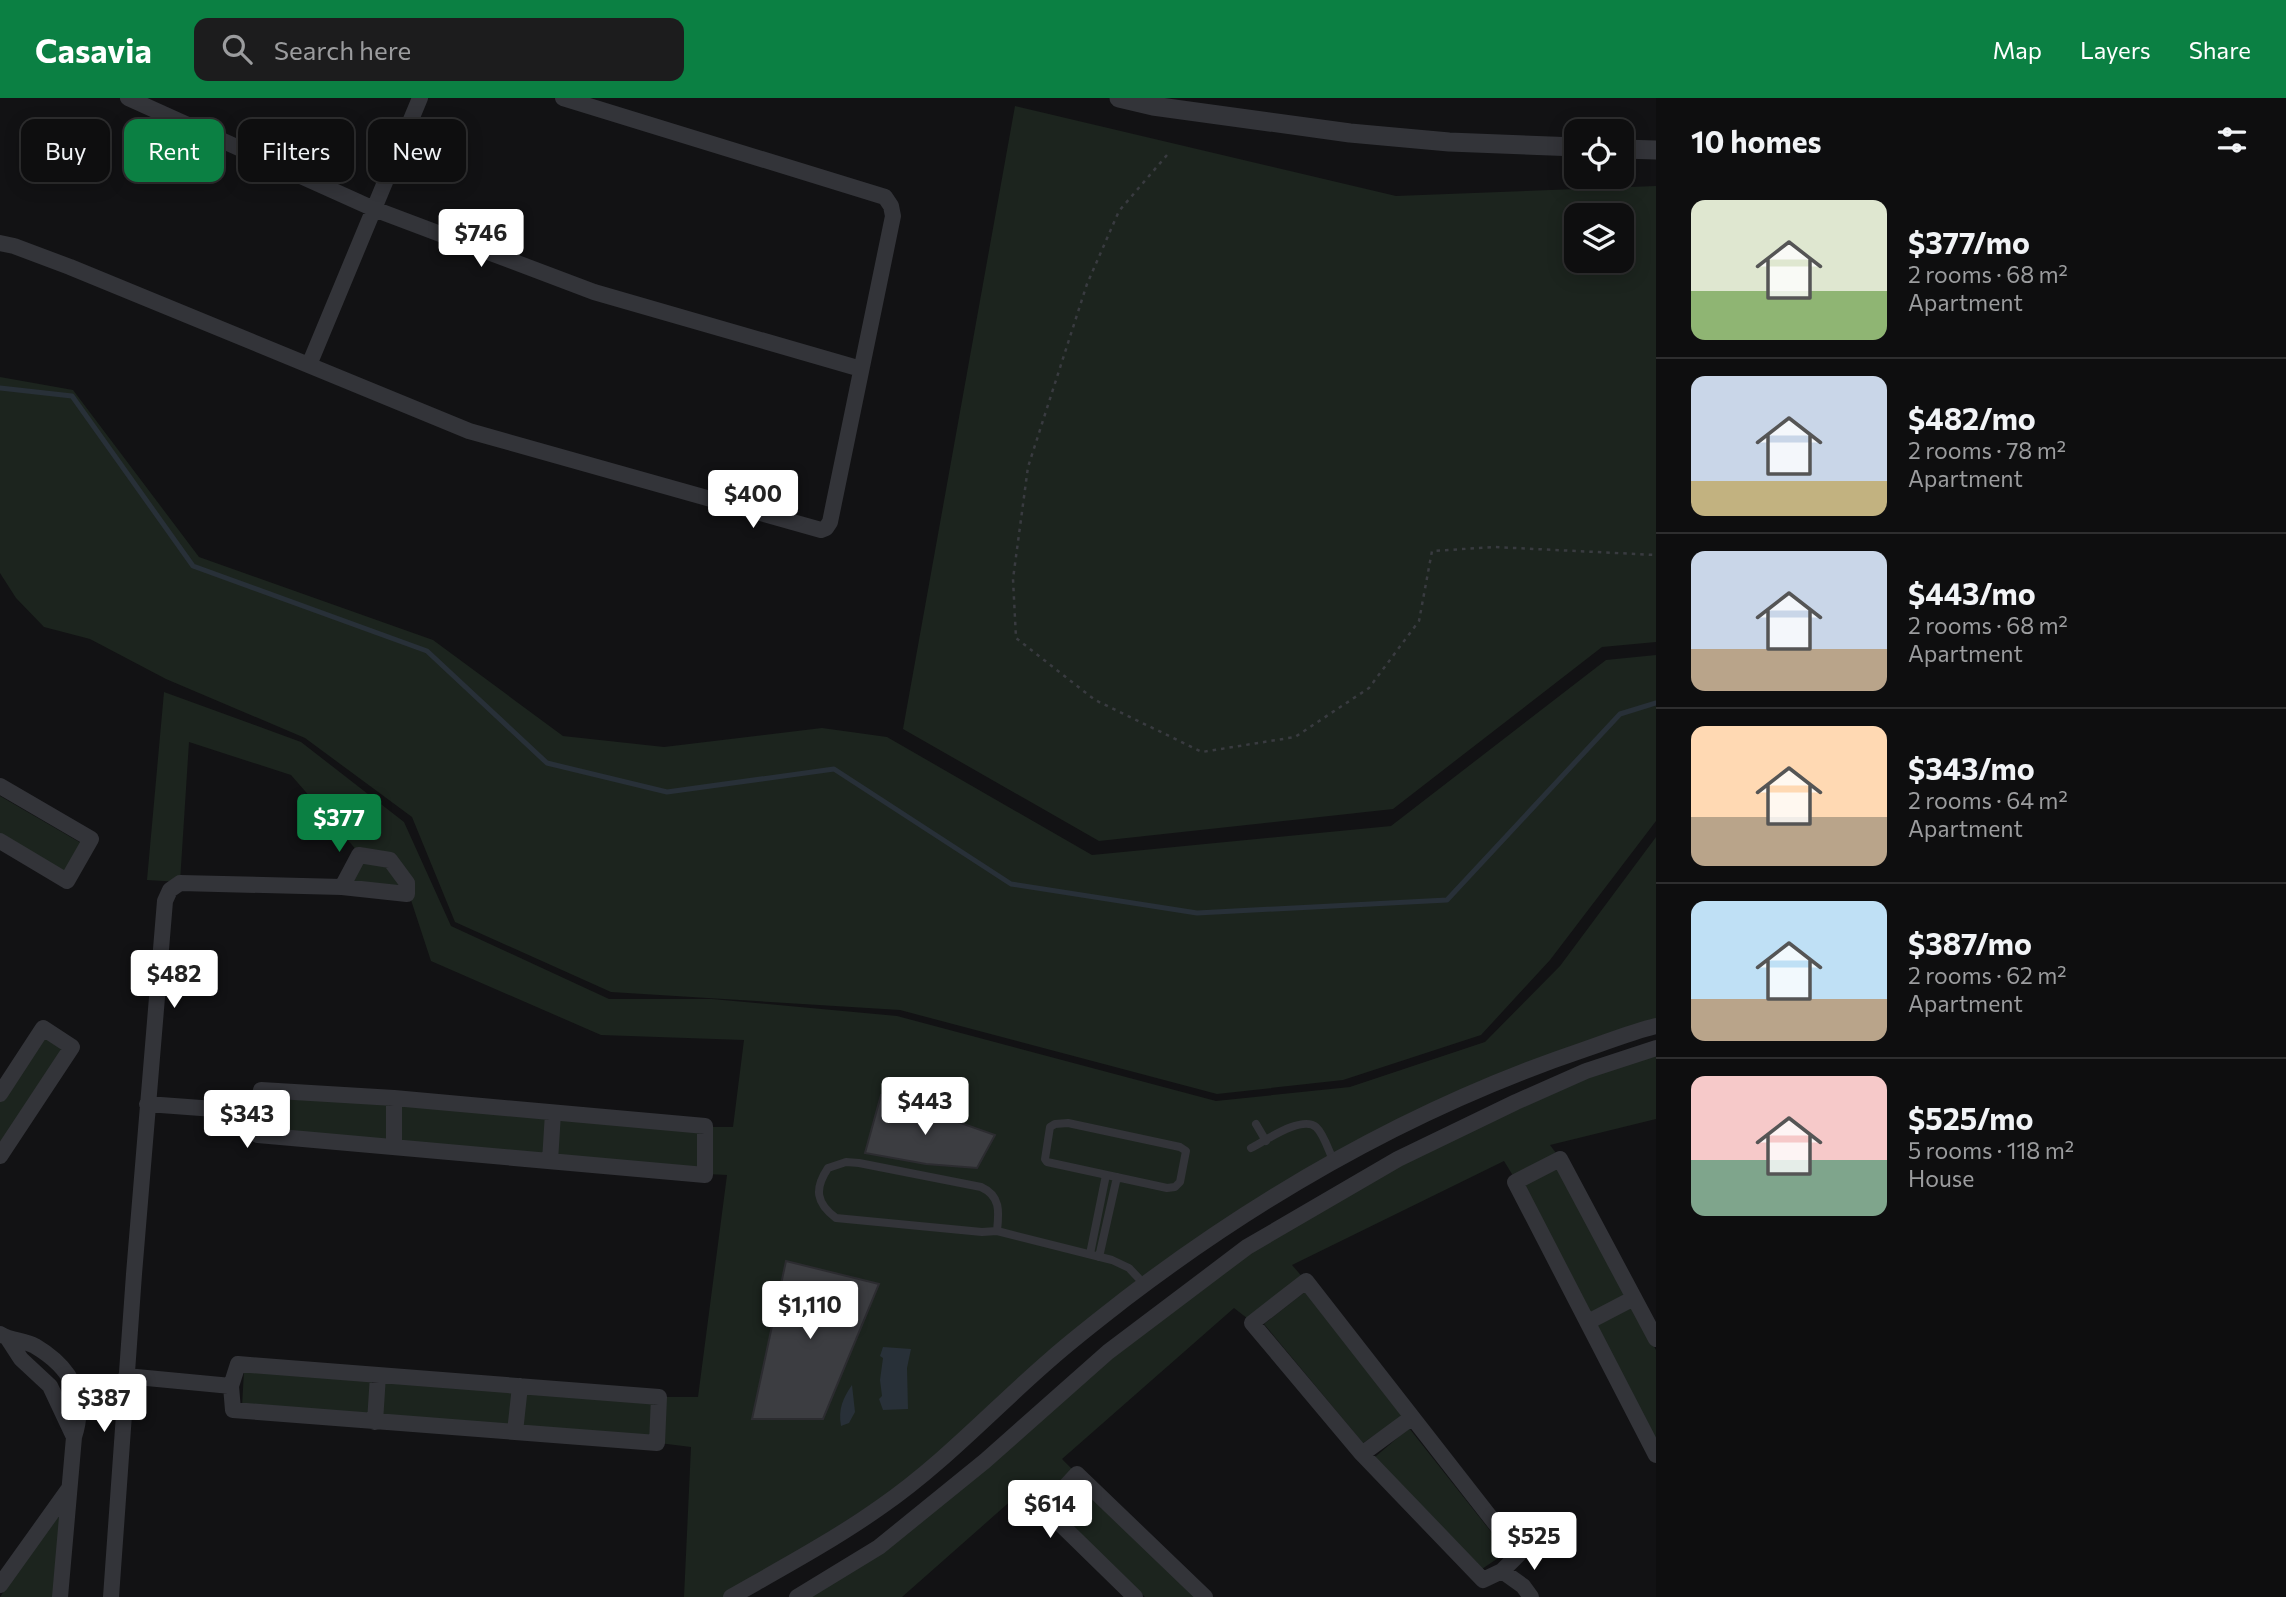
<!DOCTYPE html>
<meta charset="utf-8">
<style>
:root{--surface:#0e0e0f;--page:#1c1c1d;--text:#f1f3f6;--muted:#9b9c9e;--line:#2e2e2f;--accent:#0b8043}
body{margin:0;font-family:Commissioner,sans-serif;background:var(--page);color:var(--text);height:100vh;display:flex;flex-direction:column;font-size:26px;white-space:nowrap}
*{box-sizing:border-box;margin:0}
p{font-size:23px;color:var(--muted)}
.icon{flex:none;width:38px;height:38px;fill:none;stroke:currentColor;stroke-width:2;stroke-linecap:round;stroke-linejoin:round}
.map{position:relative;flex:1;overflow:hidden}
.drawer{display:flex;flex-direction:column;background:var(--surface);width:630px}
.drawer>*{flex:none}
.guide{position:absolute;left:21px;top:21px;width:665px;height:63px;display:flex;gap:14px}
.controls{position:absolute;left:1564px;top:21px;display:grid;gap:14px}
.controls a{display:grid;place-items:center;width:70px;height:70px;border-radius:14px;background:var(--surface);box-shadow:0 4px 18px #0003,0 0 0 2px var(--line);font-size:35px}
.price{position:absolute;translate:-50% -60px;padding:0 16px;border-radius:7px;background:#fff;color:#222;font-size:23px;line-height:46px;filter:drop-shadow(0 2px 4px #0008)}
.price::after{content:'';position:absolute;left:50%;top:42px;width:21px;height:16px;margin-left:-10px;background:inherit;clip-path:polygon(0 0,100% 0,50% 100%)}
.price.on{background:var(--accent);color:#fff}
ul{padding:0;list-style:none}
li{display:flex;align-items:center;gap:21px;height:175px;padding:0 35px}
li+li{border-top:2px solid var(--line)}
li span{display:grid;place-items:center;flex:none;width:196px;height:140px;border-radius:14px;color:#555}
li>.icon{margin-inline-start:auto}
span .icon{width:84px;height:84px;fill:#fffc;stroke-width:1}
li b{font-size:30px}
h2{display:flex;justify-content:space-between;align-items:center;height:84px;padding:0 35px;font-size:30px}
.pill{padding:0 24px;border-radius:14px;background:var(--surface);box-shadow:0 4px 18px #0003,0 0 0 2px var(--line);font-size:24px;line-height:63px}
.pill.on{background:var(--accent);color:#fff}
header{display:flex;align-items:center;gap:42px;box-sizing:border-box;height:98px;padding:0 35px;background:var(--accent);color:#fff}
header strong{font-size:33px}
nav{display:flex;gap:38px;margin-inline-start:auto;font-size:24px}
.search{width:490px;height:63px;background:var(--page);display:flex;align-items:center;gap:18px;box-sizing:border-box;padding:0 24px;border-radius:14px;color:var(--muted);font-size:26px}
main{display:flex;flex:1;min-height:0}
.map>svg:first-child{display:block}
.green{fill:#1c241e;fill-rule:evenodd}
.water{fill:#283038}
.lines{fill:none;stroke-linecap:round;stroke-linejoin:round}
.stream{stroke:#283038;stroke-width:5}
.building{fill:#3c3d41;stroke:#2c2c30;stroke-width:2}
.path{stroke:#393b40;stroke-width:2.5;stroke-dasharray:3.5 5;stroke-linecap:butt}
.service{stroke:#333439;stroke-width:8}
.minor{stroke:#333439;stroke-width:16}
.tertiary{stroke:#333439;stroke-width:19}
</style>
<header>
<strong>Casavia</strong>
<div class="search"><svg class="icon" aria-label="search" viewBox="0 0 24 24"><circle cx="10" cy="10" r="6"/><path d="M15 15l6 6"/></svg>Search here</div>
<nav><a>Map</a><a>Layers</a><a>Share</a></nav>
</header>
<main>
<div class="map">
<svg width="1656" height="1499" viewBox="0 0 1656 1499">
<rect width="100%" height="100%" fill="#121214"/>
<path class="green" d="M1015,8l381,90 260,-10v456l-54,5 -209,162 -294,32 -196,-112zM1577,117h45v46h-45z
M0,279l73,13 126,167 234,83 130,96 101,11 158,-19 65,9 205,118 299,-29 215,-166 50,-5v166l-106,139 -69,75 -138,45 -126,14 -317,-84 -289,-18 -156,-70 -43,-105 -107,-79 -139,-59 -76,-40 -46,-12 -28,-29 -16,-25z
M164,594l137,50 103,80 47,104 158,73h103l185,17 319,85 134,-14 135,-45 75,-76 96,-129v184l-191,73 -256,142 -275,228 -206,133h-44l7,-150 -32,-4 3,-46h36l29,-222 -20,-1 3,-47h23l11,-87 -143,-5 -170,-74 -22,-67 -18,-36 -32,-5 -68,-78 -102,-33 -9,140 -33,-2z
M0,698l81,47 -16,30 -65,-38z
M360,761l27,3 17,29 -57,-6z
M45,937l21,13 -66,100v-46z
M1656,957v64l-106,26 9,12 -44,22 -11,-18 -212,104 13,15 -53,42 -18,-14 -172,151 13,13 -32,35 -21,-16 -120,106h-98l305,-243 140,-104 98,-57 169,-87 72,-29z
M267,998l122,7 1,40 -125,-12z
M402,1006l145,14 -1,38 -144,-14z
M558,1022l143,10 -1,40 -144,-13z
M1558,1066l70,132 -38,20 -68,-133z
M1306,1193l98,124 -41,28 -99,-119z
M1632,1208l24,44v96l-59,-121z
M244,1273l128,7v40l-130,-11z
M383,1282l131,10 -3,38 -129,-12z
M525,1294l129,10 -1,37 -132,-11z
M1409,1330l98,124 -25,17 -107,-112z
M1077,1384l118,113 -2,2h-48l-90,-88z
M61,1409l-7,90h-54z"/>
<path class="water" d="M883,1249l28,2 -4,19 1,41 -25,1 -4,-11 3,-3 -2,-16 3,-22 -3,-2z
M852,1287l3,27 -6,11 -8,3c-3,-17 2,-28 11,-41z"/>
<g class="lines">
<path class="stream" d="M0,290l72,8 121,170 234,85 120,112 120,29 167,-23 177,115 186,29 250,-13 173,-186 36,-11"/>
</g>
<path class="building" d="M881,997l114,40 -18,33 -51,-4 -61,-11z
M786,1163l93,23 -56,135h-71z"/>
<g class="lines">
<path class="path" d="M1167,57l-48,56 -32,73 -59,183 -15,112 3,59 79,62 107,52 93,-15 74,-49 50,-67 13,-70 63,-4 161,8"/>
<path class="service" d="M1068,1025l112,24 6,4 -6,31 -5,5 -8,1 -120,-26 -2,-3 5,-32 5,-3z
M1256,1026l10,17
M1251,1050c14,-7 51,-33 65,-21 8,7 13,25 18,35
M997,1133c2,-19 4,-35 -16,-44l-122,-24 -13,-1 -18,6c-14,21 -12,35 8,50l146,14 15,-1 115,29 17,8 16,17
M1090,1156l16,-79
M1099,1159l18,-80"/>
<path class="minor" d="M128,0l246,111 220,83 267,77
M0,145l14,3 56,21 399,164 352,99 5,-2 4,-6 63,-306 -2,-10 -6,-9 -322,-99
M309,267l111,-267
M0,688l91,53 -24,42 -67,-40
M359,757l31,5 17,23v11l-65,-7z
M261,992l133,8 311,28v49l-447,-40 -3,-23z
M0,996l43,-66 29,19 -72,109
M147,1006l108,8
M394,1049v-49
M550,1063l3,-48
M1306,1183l213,273 -17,17 -19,9 -121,-126 -110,-131z
M1588,1224l46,-24
M0,1236c11,7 24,6 35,12 37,22 52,51 39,91l-14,160
M8,1241l13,20 29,27 24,51
M1656,1241l-96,-180 -45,23 141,273
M238,1266l421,33 -2,46 -424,-33 -2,-24z
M126,1278l105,10
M375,1324l3,-47
M515,1334l5,-46
M1362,1356l49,-36
M1502,1473l21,15 8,11
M0,1487l68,-95
M111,1499l23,-323 31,-373 5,-11 10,-7 162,4
M731,1499c51,-29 103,-57 151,-91 62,-43 113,-99 170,-148 24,-21 49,-40 73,-59 139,-106 292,-193 458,-249 24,-8 48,-18 73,-24
M797,1499l82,-50 106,-86 123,-109 139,-105 151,-88 118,-57 70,-31 70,-23
M1135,1499l-90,-88 32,-35 128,123"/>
<path class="tertiary" d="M1119,0l34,8 197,27 99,9 128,5
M1622,51l34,1"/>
</g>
</svg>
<div class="controls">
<a><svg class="icon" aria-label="locate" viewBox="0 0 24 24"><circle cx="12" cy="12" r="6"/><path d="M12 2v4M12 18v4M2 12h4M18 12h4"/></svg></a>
<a><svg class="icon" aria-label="layers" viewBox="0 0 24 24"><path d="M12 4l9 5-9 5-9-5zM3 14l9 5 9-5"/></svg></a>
</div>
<b class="price" style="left:481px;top:171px">$746</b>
<b class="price" style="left:753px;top:432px">$400</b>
<b class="price on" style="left:339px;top:756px">$377</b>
<b class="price" style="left:174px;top:912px">$482</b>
<b class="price" style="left:925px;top:1039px">$443</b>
<b class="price" style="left:247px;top:1052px">$343</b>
<b class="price" style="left:810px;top:1243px">$1,110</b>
<b class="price" style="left:104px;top:1336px">$387</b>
<b class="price" style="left:1050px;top:1442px">$614</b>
<b class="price" style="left:1534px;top:1474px">$525</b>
<div class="guide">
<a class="pill">Buy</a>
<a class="pill on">Rent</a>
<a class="pill">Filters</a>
<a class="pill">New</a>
</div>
</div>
<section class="drawer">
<h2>10 homes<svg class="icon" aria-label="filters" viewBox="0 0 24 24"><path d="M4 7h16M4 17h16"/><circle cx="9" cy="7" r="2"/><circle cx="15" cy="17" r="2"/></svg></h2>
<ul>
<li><span style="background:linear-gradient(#dfe7d0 65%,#8fb573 0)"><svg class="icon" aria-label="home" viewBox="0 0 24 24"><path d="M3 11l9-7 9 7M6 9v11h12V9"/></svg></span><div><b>$377/mo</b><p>2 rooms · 68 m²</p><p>Apartment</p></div></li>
<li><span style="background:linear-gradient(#c9d6e8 75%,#c2b280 0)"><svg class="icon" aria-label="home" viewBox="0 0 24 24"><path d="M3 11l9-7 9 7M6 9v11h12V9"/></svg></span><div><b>$482/mo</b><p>2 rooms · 78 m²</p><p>Apartment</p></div></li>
<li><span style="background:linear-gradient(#c9d6e8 70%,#b9a48a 0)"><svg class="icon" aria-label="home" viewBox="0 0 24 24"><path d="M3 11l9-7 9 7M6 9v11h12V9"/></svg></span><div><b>$443/mo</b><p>2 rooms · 68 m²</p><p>Apartment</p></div></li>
<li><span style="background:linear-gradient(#ffd9b3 65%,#b9a48a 0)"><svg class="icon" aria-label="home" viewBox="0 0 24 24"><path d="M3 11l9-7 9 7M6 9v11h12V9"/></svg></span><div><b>$343/mo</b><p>2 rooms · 64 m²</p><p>Apartment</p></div></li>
<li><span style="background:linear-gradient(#bfe0f5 70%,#b9a48a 0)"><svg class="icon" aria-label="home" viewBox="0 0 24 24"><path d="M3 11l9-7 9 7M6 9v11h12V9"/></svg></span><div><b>$387/mo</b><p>2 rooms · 62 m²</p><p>Apartment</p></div></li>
<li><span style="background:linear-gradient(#f6c9c9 60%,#7fa58c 0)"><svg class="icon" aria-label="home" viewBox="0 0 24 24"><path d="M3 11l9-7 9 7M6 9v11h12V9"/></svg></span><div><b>$525/mo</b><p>5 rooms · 118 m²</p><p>House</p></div></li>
</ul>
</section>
</main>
